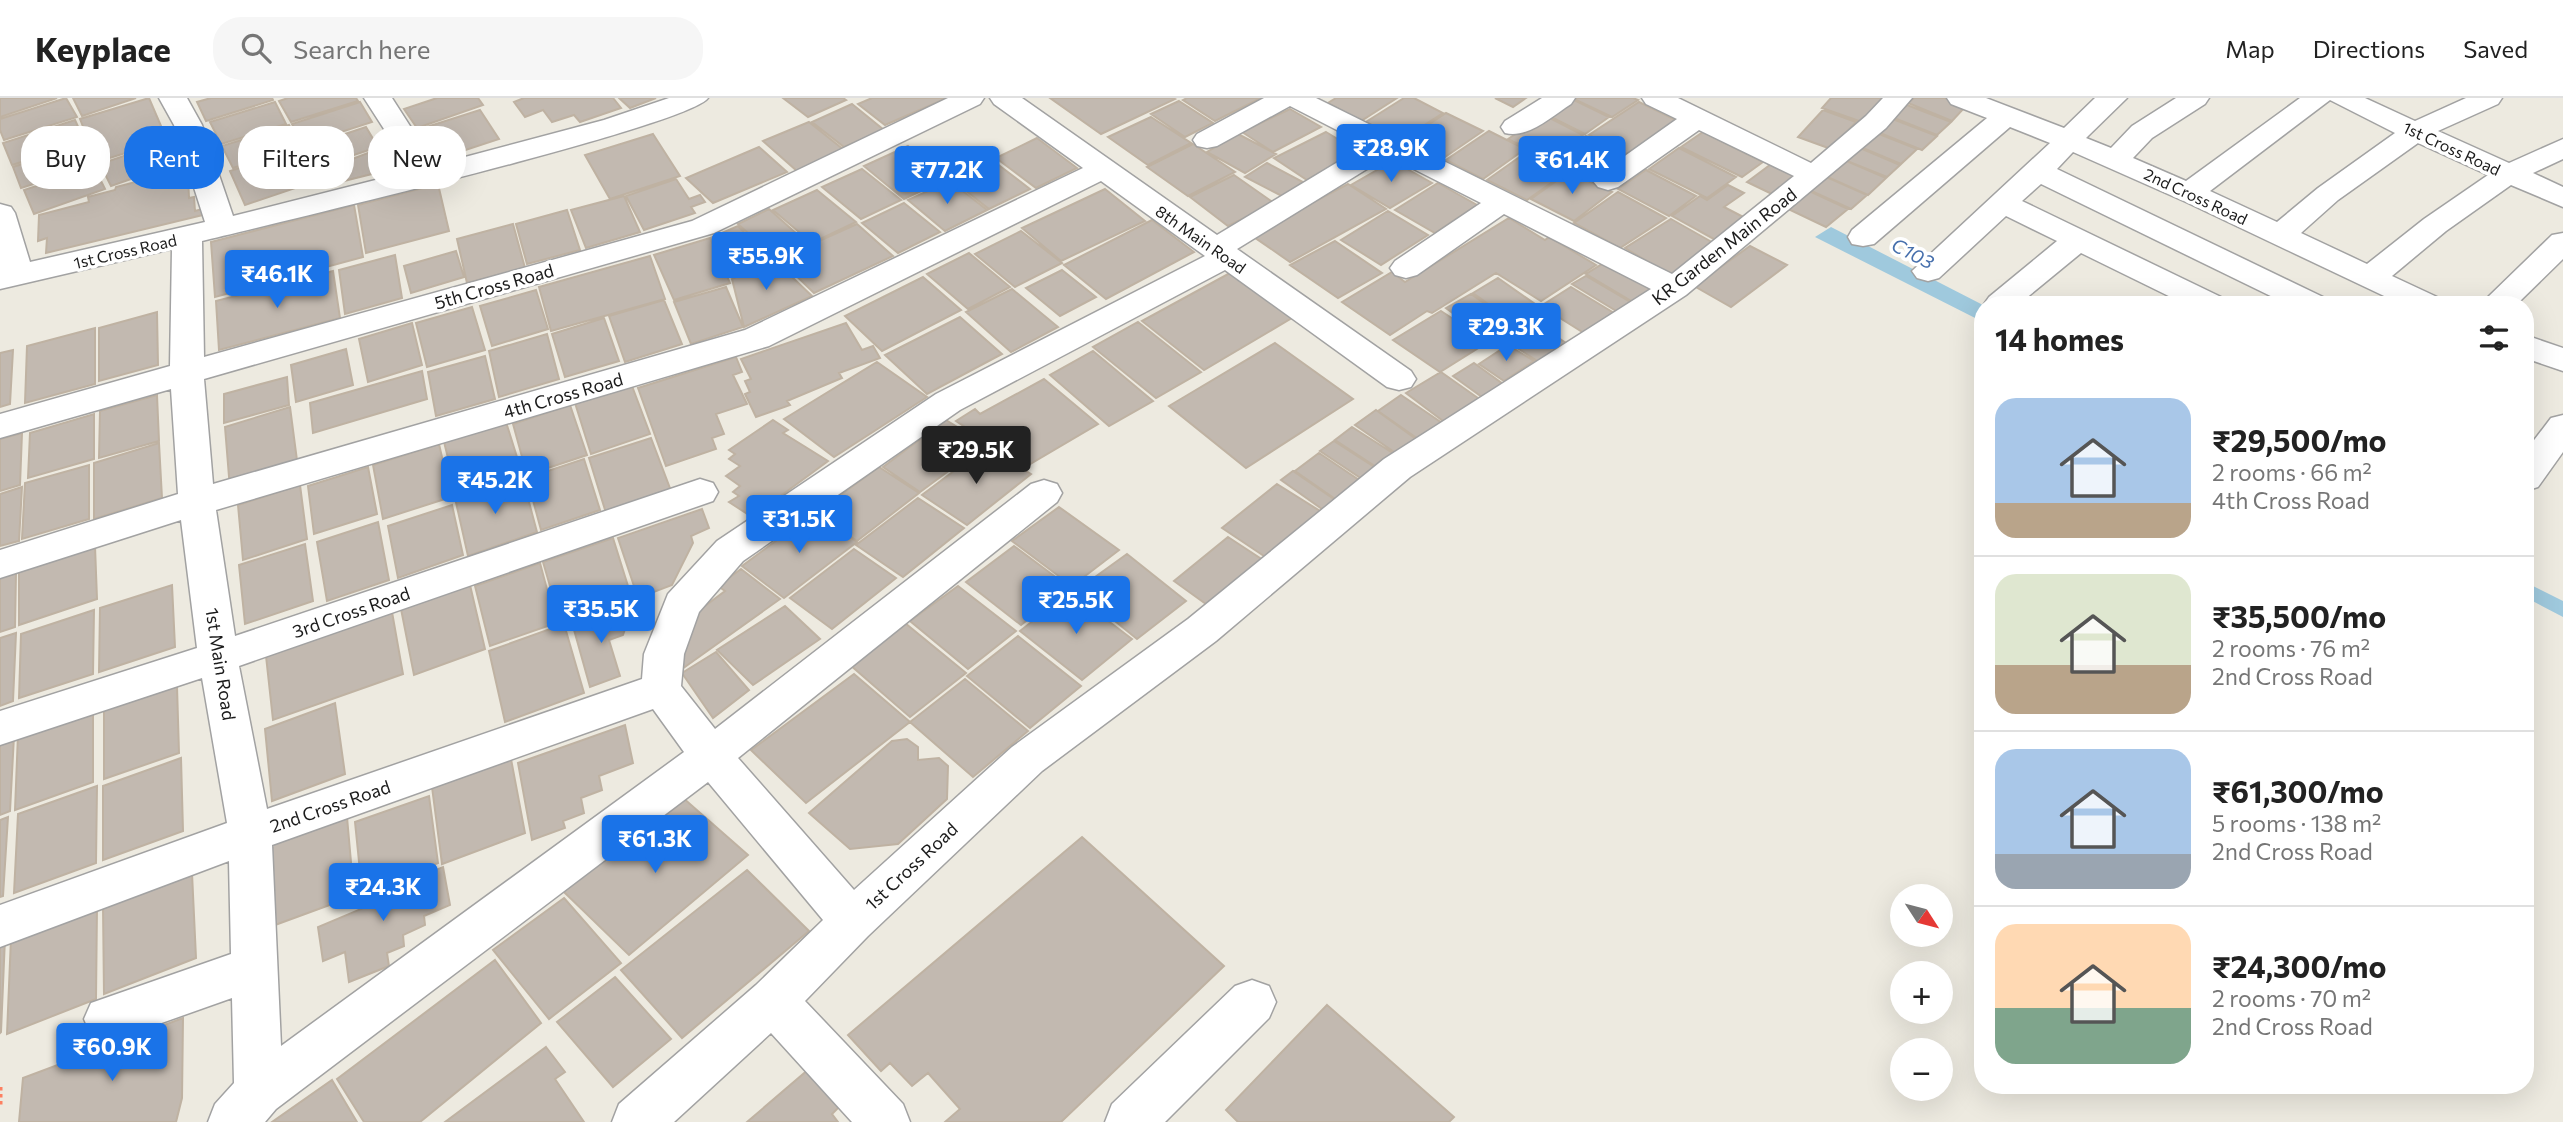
<!DOCTYPE html>
<meta charset="utf-8">
<style>
:root{--surface:#fff;--page:#f6f6f6;--text:#222;--muted:#767676;--line:#e0e0e0;--accent:#1a73e8}
body{margin:0;font-family:Commissioner,sans-serif;background:var(--page);color:var(--text);height:100vh;display:flex;flex-direction:column;font-size:26px;white-space:nowrap}
*{box-sizing:border-box;margin:0}
p{font-size:23px;color:var(--muted)}
.icon{flex:none;width:38px;height:38px;fill:none;stroke:currentColor;stroke-width:2;stroke-linecap:round;stroke-linejoin:round}
.map{position:relative;flex:1;overflow:hidden}
.drawer{position:absolute;left:1974px;top:198px;width:560px;height:798px;display:flex;flex-direction:column;background:var(--surface);border-radius:28px;box-shadow:0 7px 28px #0002}
.drawer>*{flex:none}
.top-card{position:absolute;left:21px;top:28px;width:665px;height:63px;display:flex;gap:14px}
.needle{width:46px;rotate:126deg}
.tools{position:absolute;left:1890px;top:786px;display:grid;gap:14px}
.tools a{display:grid;place-items:center;width:63px;height:63px;border-radius:50%;background:var(--surface);box-shadow:0 7px 28px #0002;font-size:35px}
.price{position:absolute;translate:-50% -60px;padding:0 16px;border-radius:7px;background:var(--accent);color:#fff;font-size:23px;line-height:46px;filter:drop-shadow(0 2px 4px #0008)}
.price::after{content:'';position:absolute;left:50%;top:42px;width:21px;height:16px;margin-left:-10px;background:inherit;clip-path:polygon(0 0,100% 0,50% 100%)}
.price.on{background:#222;color:#fff}
ul{padding:0;list-style:none}
li{display:flex;align-items:center;gap:21px;height:175px;padding:0 21px}
li+li{border-top:2px solid var(--line)}
li span{display:grid;place-items:center;flex:none;width:196px;height:140px;border-radius:21px;color:#555}
li>.icon{margin-inline-start:auto}
span .icon{width:84px;height:84px;fill:#fffc;stroke-width:1}
li b{font-size:30px}
h2{display:flex;justify-content:space-between;align-items:center;height:84px;padding:0 21px;font-size:30px}
.tag{padding:0 24px;border-radius:28px;background:var(--surface);box-shadow:0 7px 28px #0002;font-size:24px;line-height:63px}
.tag.on{background:var(--accent);color:#fff}
header{display:flex;align-items:center;gap:42px;box-sizing:border-box;height:98px;padding:0 35px;background:var(--surface);border-bottom:2px solid var(--line)}
header strong{font-size:33px}
nav{display:flex;gap:38px;margin-inline-start:auto;font-size:24px}
.search{width:490px;height:63px;background:var(--page);display:flex;align-items:center;gap:18px;box-sizing:border-box;padding:0 24px;border-radius:28px;color:var(--muted);font-size:26px}
.map>svg:first-child{display:block}
.water{fill:#9fc9dd}
.building{fill:#c2b9b0;stroke:#bfb2a2;stroke-width:2}
.lines{fill:none;stroke-linecap:round;stroke-linejoin:round}
.minor-casing{stroke:#a2a2a2;stroke-width:3}
.path{stroke:#fd8061;stroke-width:5;stroke-dasharray:3.5 3.5;stroke-linecap:butt}
.minor{fill:#fff;fill-rule:evenodd}
.labels{text-anchor:middle;dominant-baseline:central;stroke-width:7;stroke-linejoin:round;paint-order:stroke}
.far-street-label{font-size:16px;fill:#1b1b1b;stroke:#fff}
.street-label{font-size:18px;fill:#1b1b1b;stroke:#fff}
.water-label{font-size:19px;font-style:italic;fill:#466fac;stroke:#fff}
</style>
<header>
<strong>Keyplace</strong>
<div class="search"><svg class="icon" aria-label="search" viewBox="0 0 24 24"><circle cx="10" cy="10" r="6"/><path d="M15 15l6 6"/></svg>Search here</div>
<nav><a>Map</a><a>Directions</a><a>Saved</a></nav>
</header>
<div class="map">
<svg width="2563" height="1024" viewBox="0 0 2563 1024">
<rect width="100%" height="100%" fill="#edeae0"/>
<path class="water" d="M1831,129l152,78v17l-168,-85z
M2525,484l38,19v16l-38,-20z"/>
<path class="building" d="M0,0h57l-57,19z
M66,0l11,19 -73,23 -4,-10v-11z
M73,0h63l-54,18z
M149,0l18,42 -70,22 -17,-43z
M211,0h61l1,2 -67,21 -9,-19z
M288,0h68l2,3 -67,21 -12,-21z
M437,0h41l5,7 -66,23 -13,-19z
M524,0h89l8,10 -41,14 -6,-7 -22,7 -9,-12 -18,7 -11,-15z
M619,0h37l-26,10z
M783,0h60l3,2 -38,17z
M872,0h75l-62,27 -27,-21z
M1050,0h123l2,1 -74,35z
M1187,0h74l-46,23 -32,-21z
M1336,0h61l-36,23 -33,-18z
M1404,0h10l29,15 -42,27 -35,-18z
M1495,0h31l-13,9z
M1570,0l39,19 -24,17 -40,-20z
M1572,0h61l5,2 -26,17z
M1831,0h52l-21,24 -40,-14z
M1914,0h31l21,8 -14,15 -44,-18z
M1179,3l34,22 -28,14 -34,-23z
M275,4l11,22 -65,20 -11,-22z
M360,4l12,20 -68,22 -12,-20z
M1639,4l41,20 -49,34 -42,-21z
M852,6l32,26 -40,17 -32,-25z
M1907,7l44,17 -14,13 -43,-17z
M1290,11l31,18 -48,25 -31,-20z
M480,12l19,29 -64,21 -18,-30z
M1823,12l33,12 -25,27 -33,-12z
M1446,15l37,18 -41,28 -37,-19z
M1544,17l39,20 -36,23 -39,-19z
M1151,19l40,26 -43,22 -40,-28z
M1890,20l47,18 -15,14 -47,-19z
M75,22l10,22 -73,23 -9,-22z
M809,24l35,28 -47,21 -34,-30z
M289,27l11,21 -67,22 -11,-22z
M366,29l12,20 -60,20 -12,-20z
M1489,33l36,18 -42,30 -37,-19z
M1326,34l33,20 -52,28 -33,-22z
M1703,34l60,30 -21,15 -61,-30z
M1874,34l43,17 -16,15 -43,-18z
M653,36l27,42 -70,23 -25,-44z
M1238,36l38,20 -31,19 -38,-21z
M1586,38l45,22 -36,25 -45,-24z
M1037,40l40,30 -41,20 -40,-30z
M168,43l12,21 -69,24 -11,-22z
M85,46l9,21 -73,23 -8,-21z
M1193,46l42,28 -47,24 -41,-29z
M908,48l41,32 -45,21 -40,-33z
M759,49l28,25 -74,31 -27,-25z
M381,50l7,22 -68,17 -2,-15z
M1679,50l57,29 -29,21 -58,-29z
M1860,50l40,17 -13,12 -40,-16z
M299,51l17,32 -71,24 -15,-34z
M1528,53l40,20 -41,29 -40,-20z
M1842,61l44,19 -18,17 -45,-20z
M992,62l38,29 -41,20 -38,-30z
M1393,63l39,22 -42,25 -39,-23z
M1774,64l24,12 -26,20 -25,-12z
M1267,65l36,19 -21,14 -37,-19z
M179,68v12l9,-2 1,22 5,-1 1,14 7,-2 1,6 -157,38 1,-15 -9,3 1,-26 50,-13 -1,-5 27,-7 1,-3 31,-8v-3z
M94,69l11,22 -71,25 -10,-24z
M862,71l39,31 -40,19 -39,-32z
M1646,72l50,26 -27,20 -51,-27z
M1569,74l43,20 -38,29 -43,-22z
M1234,77l40,28 -46,23 -38,-29z
M1822,77l45,20 -16,14 -44,-20z
M676,81l13,20 11,-4 5,7 -14,5 4,6 -51,17 -18,-34z
M950,83l37,29 -42,21 -37,-31z
M1438,85l39,22 -42,28 -40,-23z
M438,86l11,47 -83,22 -8,-48z
M1348,86l38,25 -96,53 -39,-27z
M1728,87l16,8 -20,14 27,14 -30,22 -49,-27 28,-20 7,4z
M1105,91l40,32 -84,40 -39,-33z
M1805,91l43,20 -22,18 -42,-20z
M817,92l39,32 -44,21 -39,-33z
M1618,94l48,26 -46,30 -46,-25z
M624,98l16,36 -54,16 -15,-38z
M904,105l36,29 -42,21 -36,-30z
M354,107l9,52 -148,40 -4,-55z
M769,111l38,34 -31,15 -38,-34z
M567,112l13,40 -53,14 -11,-40z
M1388,113l40,24 -47,30 -40,-25z
M1509,120l36,22 4,-3 47,28 -55,36 -45,-28 -64,40 -5,-2 -37,24 -48,-33 50,-30 13,10z
M1671,121l46,26 -45,31 -47,-28z
M1152,122l42,32 -88,47 -42,-34z
M513,126l12,44 -58,15 -10,-44z
M857,126l36,32 -79,37 -35,-34z
M738,128l32,33 -30,13 -30,-34z
M1021,133l41,32 -47,24 -40,-33z
M710,140l20,45 -56,17 -20,-45z
M1335,143l47,32 -44,25 -48,-33z
M1750,148l37,19 -56,42 -37,-21z
M456,153l8,26 -53,16 -7,-27z
M969,155l41,34 -42,22 -41,-35z
M395,157l7,43 -57,16 -6,-44z
M650,158l15,43 -114,32 -12,-44z
M774,162l38,36 -68,31 -12,-48z
M1607,163l47,27 -21,14 -47,-28z
M1062,172l34,27 -36,19 -34,-28z
M333,173l7,47 -121,32 -3,-49z
M1230,175l62,45 -88,52 -62,-49z
M1586,178l46,27 -14,9 -46,-28z
M923,179l38,33 -79,41 -37,-35z
M1498,180l47,33 -26,15 -46,-33z
M726,189l17,40 -52,17 -17,-42z
M1571,189l43,26 -30,20 -43,-27z
M1012,191l46,38 -47,25 -45,-40z
M536,192l12,39 -56,17 -12,-40z
M1471,196l43,30 -26,15 -42,-31z
M664,202l18,44 -57,18 -16,-46z
M472,209l13,43 -58,17 -11,-44z
M1441,213l47,31 -48,30 -47,-32z
M157,214l1,53 -59,16v-53z
M960,219l42,37 -75,40 -42,-39z
M604,220l15,43 -54,16 -13,-43z
M1138,224l63,50 -45,26 -63,-51z
M412,225l10,42 -54,17 -9,-43z
M846,225l16,27 11,-4 7,12 -41,15 3,5 -55,23 3,4 -34,12 -11,-23 5,-2 -5,-11 6,-2 -10,-20z
M1536,225l33,22 -27,19 -34,-22z
M95,230v56l-70,19 2,-57z
M547,236l12,45 -60,18 -10,-46z
M1275,245l78,56 -107,69 -77,-62z
M1508,247l26,16 -30,20 -25,-17z
M346,251l7,36 -57,17 -5,-37z
M13,252l-3,54 -10,3v-54z
M1093,253l60,50 -44,25 -59,-51z
M485,258l10,43 -59,17 -8,-44z
M736,259l6,15 -9,3 14,29 -31,10 8,20 -12,4 4,11 -50,17 -28,-78z
M877,264l50,35 -93,60 -50,-38z
M1474,265l29,21 -21,13 -29,-21z
M422,273l5,28 -114,34 -3,-30z
M1441,274l41,29 -35,23 -41,-31z
M287,279l2,28 -65,18v-29z
M1044,281l54,45 -73,43 -69,-46 19,-12 5,5z
M632,288l18,48 -59,20 -16,-51z
M157,297l2,46 -60,17 1,-47z
M1401,297l44,30 -24,16 -43,-30z
M570,307l17,50 -60,20 -14,-51z
M290,309l8,61 -68,21 -5,-62z
M1376,312l44,32 -20,14 -45,-31z
M94,316v45l-66,19 2,-45z
M773,322l15,10 -5,3 45,28 -76,56 -23,-15 10,-6 -6,-4 7,-6 -14,-10 14,-10 -11,-7 6,-5 -6,-4z
M946,322l39,24 -65,48 -37,-25z
M506,324l16,51 -65,21 -13,-52z
M1352,329l50,32 -18,13 -49,-32z
M22,335l-2,52 -20,6v-52z
M651,340l20,53 -65,22 -17,-55z
M1334,343l48,31 -14,11 -48,-32z
M159,345l3,55 -68,21v-56z
M439,346l12,53 -68,22 -10,-54z
M986,349l45,27 -64,51 -45,-30z
M1319,355l46,31 -24,19 -46,-32z
M584,361l16,51 -59,20 -14,-52z
M89,367v54l-67,20 3,-56z
M368,369l9,47 -63,20 -6,-48z
M879,369l40,26 -62,48 -41,-28z
M1293,373l48,33 -12,10 -48,-34z
M522,378l15,56 -69,24 -13,-58z
M1277,386l51,32 -55,46 -51,-34z
M300,387l7,54 -64,21 -5,-55z
M22,389l-3,54 -19,5v-52z
M918,400l46,30 -61,49 -47,-32z
M452,407l11,50 -65,23 -10,-52z
M1059,409l60,43 -47,36 -60,-45z
M702,411l7,19 -18,8 2,7 -21,42 -34,13 -20,-60z
M815,414l42,30 -73,56 -42,-32z
M378,424l11,58 -62,21 -10,-59z
M1228,439l44,29 -55,46 -43,-31z
M613,440l19,61 -71,25 -18,-62z
M305,446l8,57 -68,23 -6,-59z
M95,448l2,53 -78,26v-55z
M1014,448l55,41 -48,38 -55,-43z
M854,451l42,29 -64,51 -42,-31z
M1127,456l59,47 -49,38 -60,-49z
M540,465l16,60 -66,23 -15,-60z
M741,471l39,30 -98,70 1,-16 9,-30 9,-14 24,-18 -7,-5z
M16,474l-1,55 -15,5v-55z
M172,487l3,62 -76,25 1,-64z
M470,487l15,64 -71,26 -13,-66z
M958,488l58,45 -48,38 -58,-48z
M1070,494l62,47 -50,41 -62,-49z
M785,508l35,33 -67,46 -36,-35z
M625,509l4,10 -6,18 -14,5 11,36 -30,11 -17,-61z
M94,512l-1,64 -74,24 2,-64z
M392,514l11,62 -130,46 -7,-64z
M905,525l61,50 -56,44 -61,-53z
M564,526l20,69 -79,29 -16,-71z
M16,535l-3,68 -13,5v-68z
M1018,538l63,50 -51,42 -63,-52z
M716,554l33,38 -36,28 -31,-45z
M854,576l56,48 -104,81 -55,-53z
M965,581l63,52 -55,46 -63,-55z
M177,588l2,67 -75,26v-69z
M335,605l10,71 -73,27 -7,-72z
M93,610v74l-78,28 3,-76z
M625,627l8,38 -34,13 3,14 -21,8 3,15 -21,8 2,7 -33,12 -14,-77z
M14,638l-4,75 -10,4v-75z
M907,641l11,8v13l21,-2 9,8 -1,33 -49,45 -48,5 -41,-36 83,-72z
M181,660l2,73 -80,29v-74z
M511,661l14,74 -83,31 -10,-77z
M97,688l-1,77 -82,30 4,-79z
M429,698l9,67 -76,28 -7,-69z
M682,699l66,58 -119,100 -66,-64z
M8,719l-5,79 -3,1v-77z
M347,719l7,79 -79,29 -4,-81z
M1082,739l142,129 -163,156h-116l15,-13 -32,-36 -16,13 -22,-23 -9,8 -33,-36z
M443,769l7,38 -26,11 1,9 -22,10 1,11 -17,7 2,13 -40,16 -4,-30 -22,9 -5,-34 48,-20 -2,-9z
M747,772l62,61 -127,107 -61,-68z
M192,775l4,85 -92,36 -1,-88z
M564,800l57,65 -72,56 -56,-69z
M97,808l-1,93 -89,35 4,-96z
M5,840l-4,94 -1,1v-93z
M495,862l46,63 -121,99h-56l-27,-43z
M615,879l56,62 -58,48 -56,-65z
M1327,907l127,112 -5,5h-211l-12,-12z
M183,920l-1,80 -6,24h-157l4,-44z
M546,949l19,25 -10,7 29,43h-139z
M809,971l32,36 -9,9 6,8h-91z
M332,982l25,42h-85z"/>
<g class="lines">
<g class="minor-casing">
<path id="minor" d="M159,0h28l15,27 31,91 178,-45 -47,-73h28l43,67 169,-45 65,-22h39c-19,28 -444,128 -506,143l2,116 488,-136 256,-123h36l-4,6 -266,129 -510,146 9,105 532,-154 338,-162 -89,-64 -4,-6h32l195,137 149,-90 -76,-39 -73,40 -10,2 -10,-2 -4,-6 4,-6 67,-36h52l356,176 122,-98 -95,-46 -81,57 -10,3 -10,-3 -5,-6 5,-6 79,-56 -31,-15 -4,-6h36l133,65 55,-47 17,-18h29l-26,30 -200,167 -276,182 -194,164 -174,130 -174,165 -63,65 98,103 7,18h-58l-81,-89 -97,89h-62l7,-18 137,-119 67,-65 -115,-138 -432,327 -11,13h-57l7,-18 19,-21 -2,-85 -124,44 -17,-7 -7,-16 7,-16 140,-49 -2,-93 -229,86v-42l227,-82 -25,-145 -202,67v-34l197,-63 -16,-128 -181,58v-28l178,-56 -7,-105 -171,49v-24l170,-48 2,-117 -172,40v-85l11,3 4,6 15,49 175,-40 -31,-97zM1388,58l93,47 -86,58 -5,7 5,7 11,3 11,-3 87,-61 147,75 -267,170 -196,160 -176,128 -158,143 -116,-132 319,-256 5,-9 -5,-9 -13,-4 -13,4 -316,245 -34,-43 3,-32 15,-42 44,-51 217,-151 265,-140 162,117 12,3 12,-3 5,-8 -5,-8 -174,-122zM1101,83l104,75 -269,138 -219,147 -49,53 -24,60 -2,25 -375,130 -28,-143 474,-165 5,-9 -5,-9 -13,-4 -465,157 -19,-126 553,-164zM653,611l31,43 -403,294 -9,-201z
M1542,0h33l-4,6c-19,12 -43,35 -66,29l-4,-6 4,-6z
M1947,0h39l78,30 31,-30h32l-41,40 25,10 21,-22 44,-28h33l-4,6 -53,34 -19,20 53,23 114,-83h65l50,23 51,-23h36l-4,6 -60,27 71,32 54,-24v20l-30,14 30,14v20l-52,-22 -65,46 -54,45 45,21 5,7h-41l-215,-102 -113,-50 -16,17 266,128 5,7h-41l-246,-120 -19,17 199,96 5,7h-41l-104,-51 -62,51h-35l5,-7 68,-56 -51,-25 -67,62 -11,3 -11,-3 -5,-7 138,-128 -40,-16 -136,117 -11,2 -11,-2 -4,-7 4,-7 135,-112 -36,-14zM2330,2l65,33 -77,55 -41,34 -67,-31zM2418,45l70,32 -64,44 -57,45 -66,-31 37,-33z
M2563,135v26l-46,45h-34l5,-7 64,-62z
M2525,237l38,13v23l-38,-13z
M2563,317v37l-25,35 -13,4v-39l26,-34z
M1252,882l17,6 7,16 -7,16 -104,104h-60l7,-18 123,-118z"/>
</g>
<path class="path" d="M0,989v21"/>
<use href="#minor" class="minor"/>
</g>
<g class="labels">
<g class="far-street-label">
<text transform="translate(2452 50) rotate(25)">1st Cross Road</text>
<text transform="translate(2196 98) rotate(25)">2nd Cross Road</text>
<text transform="translate(1201 141) rotate(35)">8th Main Road</text>
<text transform="translate(125 153) rotate(-13)">1st Cross Road</text>
</g>
<g class="street-label">
<text transform="translate(1724 148) rotate(-38)">KR Garden Main Road</text>
<text transform="translate(494 188) rotate(-16)">5th Cross Road</text>
<text transform="translate(563 297) rotate(-16)">4th Cross Road</text>
<text transform="translate(351 514) rotate(-19)">3rd Cross Road</text>
<text transform="translate(221 566) rotate(81)">1st Main Road</text>
<text transform="translate(330 708) rotate(-19)">2nd Cross Road</text>
<text transform="translate(911 768) rotate(-43)">1st Cross Road</text>
</g>
<g class="water-label">
<text transform="translate(1913 155) rotate(27)">C103</text>
</g>
</g>
</svg>
<div class="tools">
<a><svg class="needle" viewBox="-14 -14 28 28"><path d="M0-13l5 13h-10z" fill="#e53935"/><path d="M0 13l5-13h-10z" fill="#767676"/></svg></a>
<a>+</a>
<a>−</a>
</div>
<b class="price" style="left:1391px;top:86px">₹28.9K</b>
<b class="price" style="left:1572px;top:98px">₹61.4K</b>
<b class="price" style="left:947px;top:108px">₹77.2K</b>
<b class="price" style="left:766px;top:194px">₹55.9K</b>
<b class="price" style="left:277px;top:212px">₹46.1K</b>
<b class="price" style="left:1506px;top:265px">₹29.3K</b>
<b class="price on" style="left:976px;top:388px">₹29.5K</b>
<b class="price" style="left:495px;top:418px">₹45.2K</b>
<b class="price" style="left:799px;top:457px">₹31.5K</b>
<b class="price" style="left:1076px;top:538px">₹25.5K</b>
<b class="price" style="left:601px;top:547px">₹35.5K</b>
<b class="price" style="left:655px;top:777px">₹61.3K</b>
<b class="price" style="left:383px;top:825px">₹24.3K</b>
<b class="price" style="left:112px;top:985px">₹60.9K</b>
<div class="top-card">
<a class="tag">Buy</a>
<a class="tag on">Rent</a>
<a class="tag">Filters</a>
<a class="tag">New</a>
</div>
<section class="drawer">
<h2>14 homes<svg class="icon" aria-label="filters" viewBox="0 0 24 24"><path d="M4 7h16M4 17h16"/><circle cx="9" cy="7" r="2"/><circle cx="15" cy="17" r="2"/></svg></h2>
<ul>
<li><span style="background:linear-gradient(#a9c7e8 75%,#b9a48a 0)"><svg class="icon" aria-label="home" viewBox="0 0 24 24"><path d="M3 11l9-7 9 7M6 9v11h12V9"/></svg></span><div><b>₹29,500/mo</b><p>2 rooms · 66 m²</p><p>4th Cross Road</p></div></li>
<li><span style="background:linear-gradient(#dfe7d0 65%,#b9a48a 0)"><svg class="icon" aria-label="home" viewBox="0 0 24 24"><path d="M3 11l9-7 9 7M6 9v11h12V9"/></svg></span><div><b>₹35,500/mo</b><p>2 rooms · 76 m²</p><p>2nd Cross Road</p></div></li>
<li><span style="background:linear-gradient(#a9c7e8 75%,#9aa5b1 0)"><svg class="icon" aria-label="home" viewBox="0 0 24 24"><path d="M3 11l9-7 9 7M6 9v11h12V9"/></svg></span><div><b>₹61,300/mo</b><p>5 rooms · 138 m²</p><p>2nd Cross Road</p></div></li>
<li><span style="background:linear-gradient(#ffd9b3 60%,#7fa58c 0)"><svg class="icon" aria-label="home" viewBox="0 0 24 24"><path d="M3 11l9-7 9 7M6 9v11h12V9"/></svg></span><div><b>₹24,300/mo</b><p>2 rooms · 70 m²</p><p>2nd Cross Road</p></div></li>
</ul>
</section>
</div>
